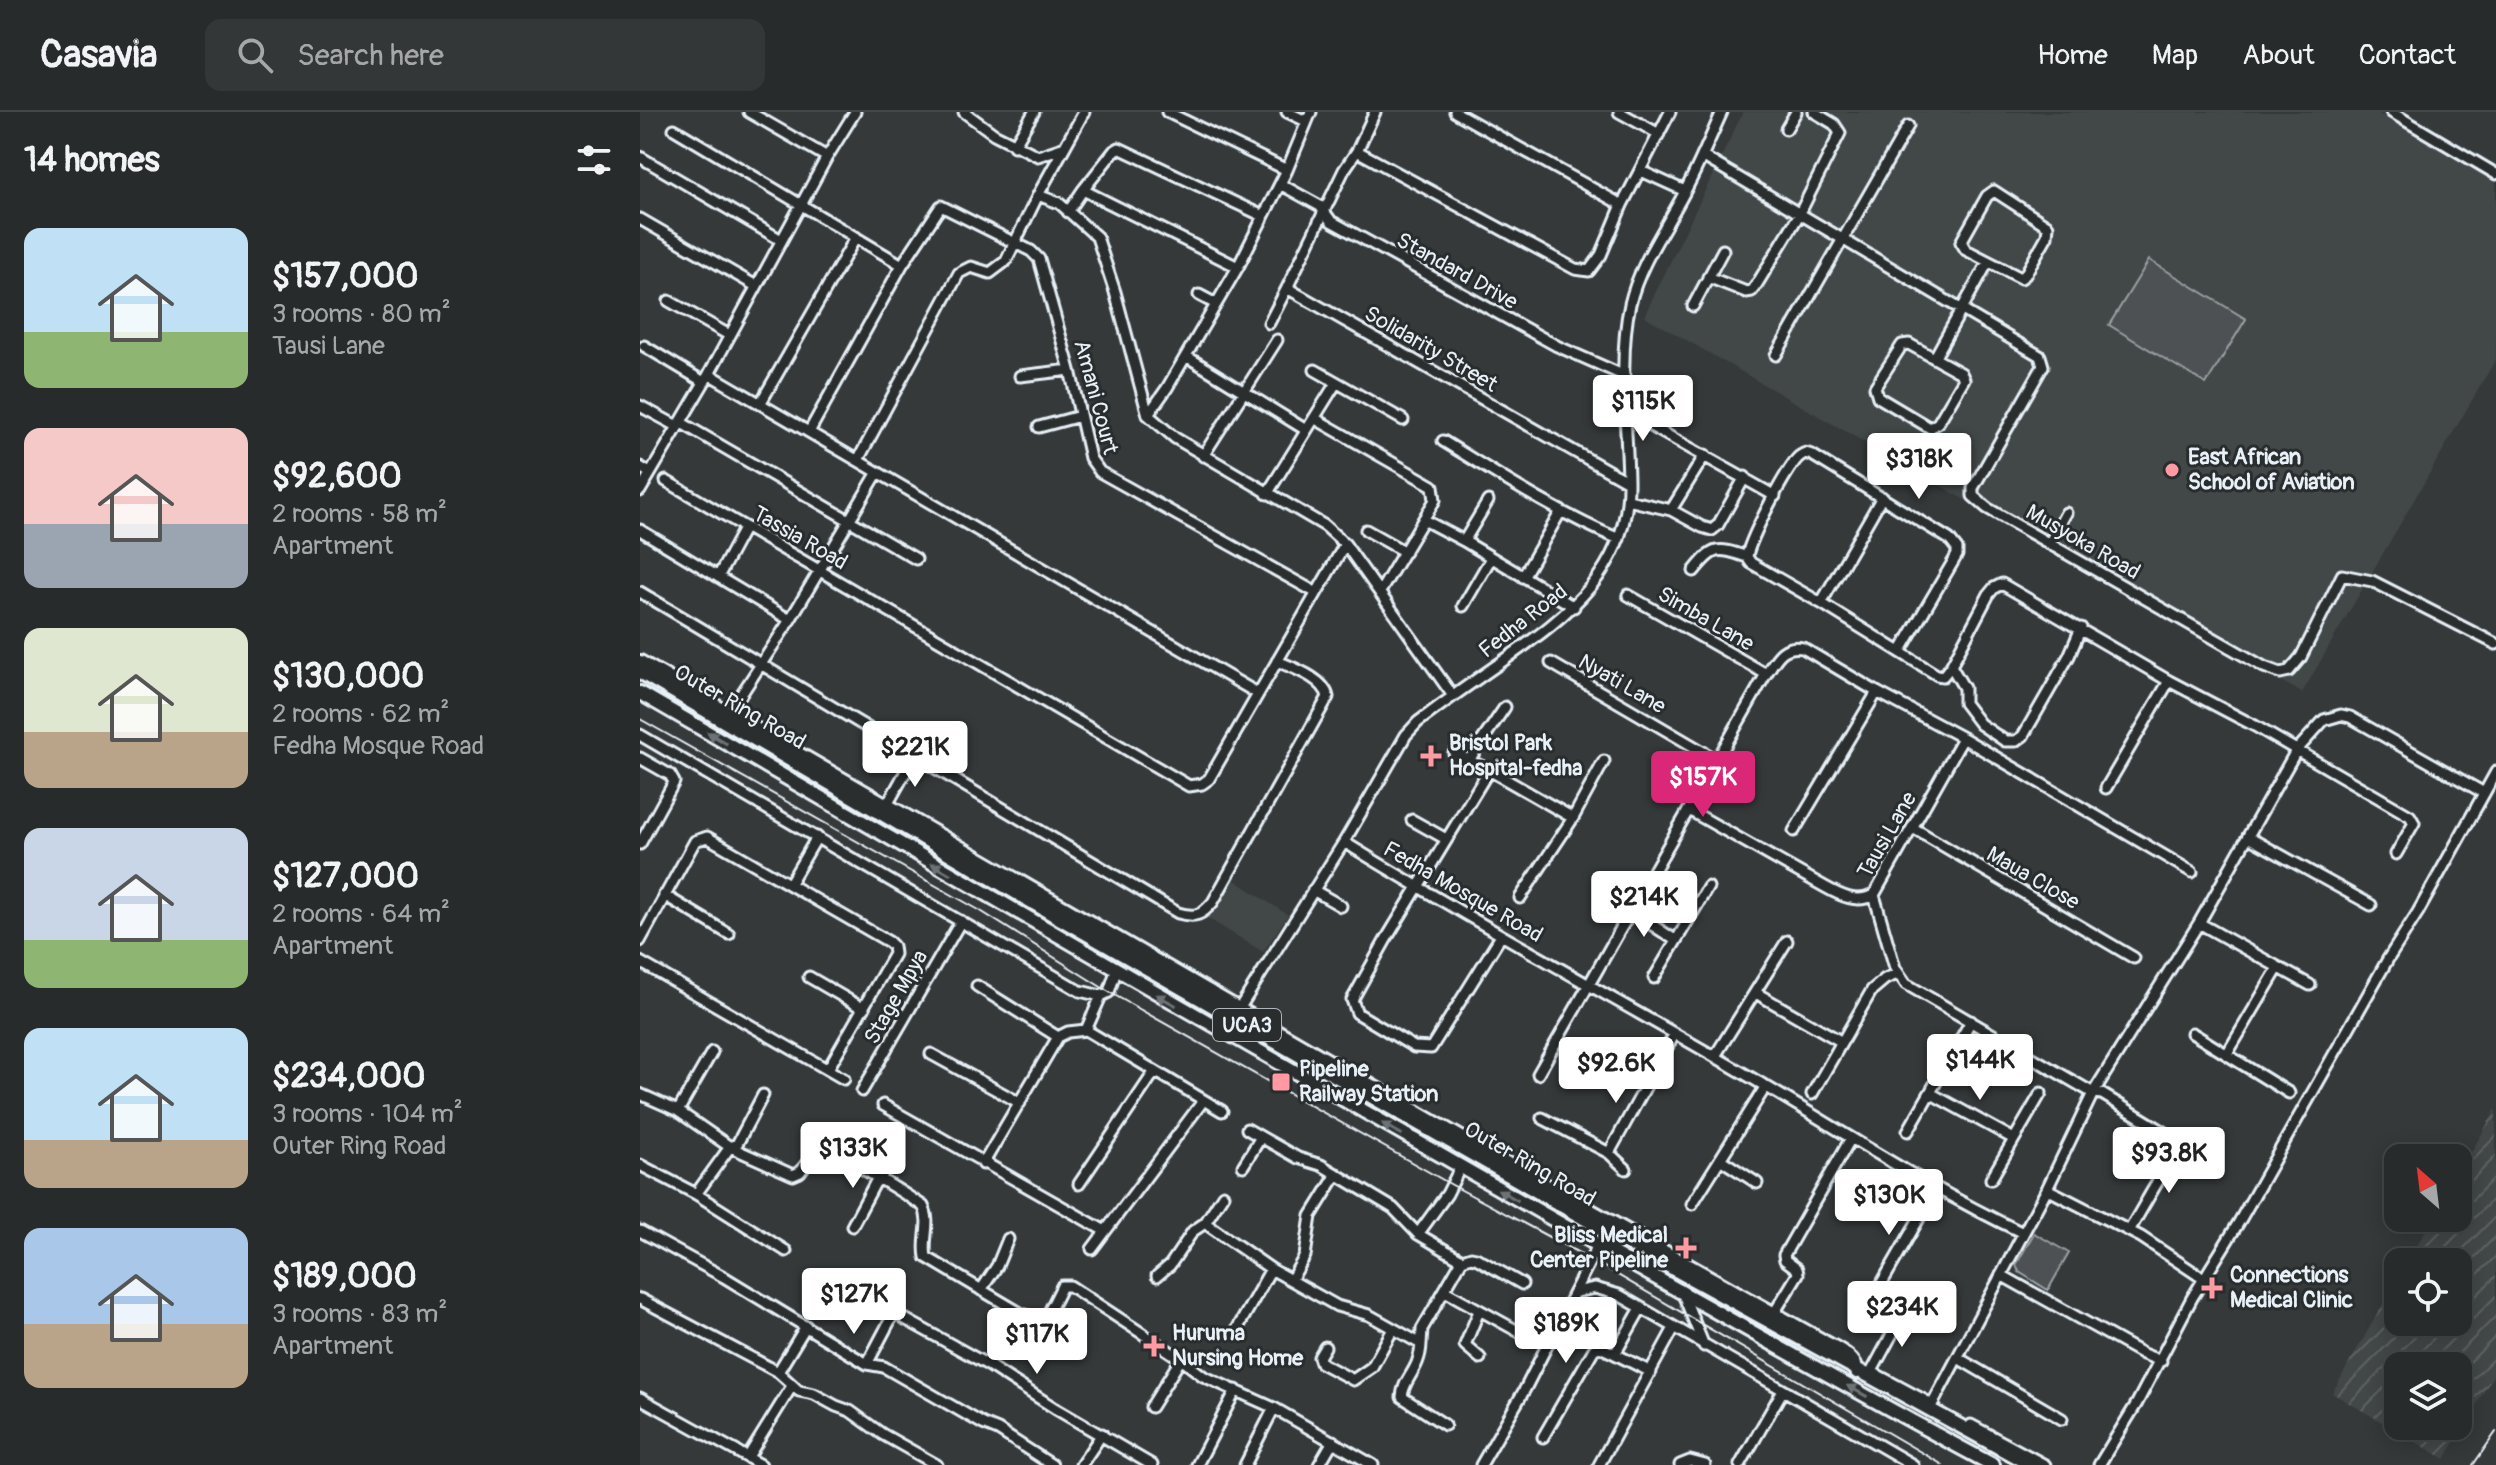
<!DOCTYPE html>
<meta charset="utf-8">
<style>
:root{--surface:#282b2c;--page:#343738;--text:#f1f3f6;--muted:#a5a7a9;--line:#444748;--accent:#db2777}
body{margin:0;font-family:Pangolin,sans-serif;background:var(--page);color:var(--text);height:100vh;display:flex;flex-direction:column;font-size:30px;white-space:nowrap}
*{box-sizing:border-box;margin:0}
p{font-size:26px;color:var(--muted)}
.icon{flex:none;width:44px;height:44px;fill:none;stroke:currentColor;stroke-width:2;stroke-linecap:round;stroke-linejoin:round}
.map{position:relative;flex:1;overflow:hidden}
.panel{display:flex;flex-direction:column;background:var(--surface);width:640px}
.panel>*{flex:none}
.needle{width:52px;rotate:332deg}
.controls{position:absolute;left:1744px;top:1032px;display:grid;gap:16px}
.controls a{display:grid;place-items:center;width:88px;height:88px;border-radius:16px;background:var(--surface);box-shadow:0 4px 20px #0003,0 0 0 2px var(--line);font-size:40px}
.price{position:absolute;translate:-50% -68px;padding:0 18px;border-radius:8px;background:#fff;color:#222;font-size:26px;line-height:52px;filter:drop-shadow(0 2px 4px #0008)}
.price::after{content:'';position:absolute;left:50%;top:48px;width:24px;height:18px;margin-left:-12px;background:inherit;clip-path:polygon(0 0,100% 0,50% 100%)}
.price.current{background:var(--accent);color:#fff}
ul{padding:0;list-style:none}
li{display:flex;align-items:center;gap:24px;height:200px;padding:0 24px}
li span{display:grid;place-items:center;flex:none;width:224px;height:160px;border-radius:16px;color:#555}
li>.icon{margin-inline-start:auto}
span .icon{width:96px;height:96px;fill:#fffc;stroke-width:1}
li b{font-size:34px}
h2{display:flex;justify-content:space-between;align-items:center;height:96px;padding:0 24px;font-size:34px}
header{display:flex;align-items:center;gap:48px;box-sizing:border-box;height:112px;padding:0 40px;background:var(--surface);border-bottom:2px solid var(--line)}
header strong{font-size:38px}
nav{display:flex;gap:44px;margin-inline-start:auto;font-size:28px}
.search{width:560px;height:72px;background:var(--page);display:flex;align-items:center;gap:20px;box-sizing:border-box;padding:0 28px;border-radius:16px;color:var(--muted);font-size:30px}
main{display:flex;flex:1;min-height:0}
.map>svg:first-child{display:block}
.built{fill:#424647}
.industrial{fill:url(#industrial-furrows);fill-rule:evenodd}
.green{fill:#4d5152;stroke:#9aa1a5;stroke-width:2}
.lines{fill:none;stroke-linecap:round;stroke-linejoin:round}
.minor-casing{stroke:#e8f1f8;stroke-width:15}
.major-casing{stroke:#e8f1f8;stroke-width:18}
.minor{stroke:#2a2d2e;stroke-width:9}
.major{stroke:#2a2d2e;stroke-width:12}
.rail{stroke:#e8f1f8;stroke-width:2}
.oneway{fill:#6c7275}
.poi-dot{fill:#ff9aa2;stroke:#2a2d2e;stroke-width:3}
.labels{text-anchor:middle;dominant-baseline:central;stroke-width:6;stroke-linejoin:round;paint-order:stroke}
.shield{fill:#2a2d2e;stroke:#afb6bb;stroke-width:2}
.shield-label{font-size:20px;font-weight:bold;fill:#e8f1f8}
.street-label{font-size:22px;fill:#e8f1f8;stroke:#2a2d2e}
.poi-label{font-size:22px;font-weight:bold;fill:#e8f1f8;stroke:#2a2d2e;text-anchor:start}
</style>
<header>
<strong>Casavia</strong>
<div class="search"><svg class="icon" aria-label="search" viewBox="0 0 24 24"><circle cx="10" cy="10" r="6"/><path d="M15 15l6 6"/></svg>Search here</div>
<nav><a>Home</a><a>Map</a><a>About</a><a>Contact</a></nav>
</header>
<main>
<section class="panel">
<h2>14 homes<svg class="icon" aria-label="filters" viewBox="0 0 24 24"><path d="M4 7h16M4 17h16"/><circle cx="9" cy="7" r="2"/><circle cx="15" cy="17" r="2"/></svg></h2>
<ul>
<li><span style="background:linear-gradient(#bfe0f5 65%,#8fb573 0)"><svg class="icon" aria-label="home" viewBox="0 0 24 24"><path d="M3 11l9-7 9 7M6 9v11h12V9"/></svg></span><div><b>$157,000</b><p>3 rooms · 80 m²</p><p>Tausi Lane</p></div></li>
<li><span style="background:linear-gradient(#f6c9c9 60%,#9aa5b1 0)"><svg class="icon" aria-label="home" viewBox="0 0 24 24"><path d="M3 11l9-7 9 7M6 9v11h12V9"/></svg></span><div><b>$92,600</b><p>2 rooms · 58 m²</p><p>Apartment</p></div></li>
<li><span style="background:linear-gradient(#dfe7d0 65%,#b9a48a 0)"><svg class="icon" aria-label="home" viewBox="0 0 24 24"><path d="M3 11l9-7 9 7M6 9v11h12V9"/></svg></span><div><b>$130,000</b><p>2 rooms · 62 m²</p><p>Fedha Mosque Road</p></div></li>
<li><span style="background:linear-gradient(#c9d6e8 70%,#8fb573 0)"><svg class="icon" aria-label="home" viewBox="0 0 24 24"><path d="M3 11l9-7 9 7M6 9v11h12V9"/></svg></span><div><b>$127,000</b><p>2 rooms · 64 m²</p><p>Apartment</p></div></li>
<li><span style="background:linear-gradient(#bfe0f5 70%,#b9a48a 0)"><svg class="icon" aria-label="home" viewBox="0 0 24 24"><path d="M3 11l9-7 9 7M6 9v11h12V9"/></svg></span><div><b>$234,000</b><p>3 rooms · 104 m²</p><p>Outer Ring Road</p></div></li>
<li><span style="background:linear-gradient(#a9c7e8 60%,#b9a48a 0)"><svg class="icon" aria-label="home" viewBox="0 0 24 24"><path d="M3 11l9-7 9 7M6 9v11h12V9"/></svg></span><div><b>$189,000</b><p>3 rooms · 83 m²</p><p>Apartment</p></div></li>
</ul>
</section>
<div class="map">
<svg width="1856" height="1353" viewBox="0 0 1856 1353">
<defs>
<pattern id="industrial-furrows" width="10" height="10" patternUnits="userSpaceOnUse" patternTransform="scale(2)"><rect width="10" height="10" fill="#424647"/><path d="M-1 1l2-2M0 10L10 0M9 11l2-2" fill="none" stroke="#5d6162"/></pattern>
</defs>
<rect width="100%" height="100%" fill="#35393a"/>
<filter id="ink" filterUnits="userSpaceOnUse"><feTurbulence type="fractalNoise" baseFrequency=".0125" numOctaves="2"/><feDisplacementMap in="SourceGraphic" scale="16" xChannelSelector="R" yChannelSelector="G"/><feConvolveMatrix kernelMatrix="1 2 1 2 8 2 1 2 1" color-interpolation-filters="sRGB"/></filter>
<g filter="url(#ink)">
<path class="built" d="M1103,0h633l120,69v178l-194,334 -658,-377z
M592,766l56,37 -25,37 -56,-34z"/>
<path class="industrial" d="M1856,997v262l-51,88 -113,-66 66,-115v44h60v-60h-51l26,-44h25v-43zM1758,1254h60v60h-60z"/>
<path class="green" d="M1509,148l97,59 -40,65 -97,-59z
M1394,1121l35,20 -21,37 -29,-18 -3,-7z"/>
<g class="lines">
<g class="minor-casing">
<path id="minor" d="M109,0l78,45
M324,0l30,22 44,22 24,-8
M527,0l120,58
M647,0l19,9
M671,0l-24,58 -49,97 -71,121 -19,27 27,23 150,88 20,18 108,152
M815,0l167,93
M979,0l40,22
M1751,0l105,62
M34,17l228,136
M1146,17l10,-17
M374,34l20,-34
M717,39l18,-39
M1062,44l338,200 3,10 -70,122v8l14,12 277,159 16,6 9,-2 12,-14 41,-82 30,6 124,63
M0,45l141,83
M1001,59l44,20
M640,72l40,22 11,15 226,125 68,30
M443,78l31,-39 5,-3 144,68
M1354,79l54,35 -1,10 -22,39 -4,3 -55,-28 -5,-8 26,-46z
M398,83l21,8 38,34 18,55 33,123
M428,100l15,-22 155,77
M0,107l116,67
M1068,165l38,15 6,-1 5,-7 42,-69 41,-82 -6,-9 -20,-12
M559,183l17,9
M29,189l60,34
M1053,194l30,-56
M629,211l18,-35
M1269,232l52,29 3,6 -26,44 -8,5 -52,-31 -3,-10 27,-42z
M4,234l60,36
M1136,243l132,-229
M546,244l120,74
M1295,245l53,-95
M675,258l88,50
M69,262l548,319
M380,264l50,-6
M120,292l96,-167
M0,294l37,20
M986,300l149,84
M674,306l119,68 2,14 -55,92
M40,310l236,137
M399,315l41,-11
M169,320l93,-167 39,-59 90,45 8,8 31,111 20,88 10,14 215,120
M803,329c57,35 114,72 176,98
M563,344l74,-116
M218,348l101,-187 12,-6 19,6 16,-12 32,-66 46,-83
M0,355l10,6
M26,369l523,305 13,-2 7,-5 136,-235
M988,370l-341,-194 57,-118 13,-19 218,118 14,2 12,-16 21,-50 48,-93
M0,379l69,-117 118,-217 28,-45
M627,382l69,-111
M988,388l43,10 31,17 10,3 6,-5 27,-48
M1031,398l34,-55
M784,408l40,21 110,66
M0,418l150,90
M726,418l39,22
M824,429l24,-40
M1409,432l17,-31
M1054,459c20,-25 23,-24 53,-14
M78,465l27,-50
M883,465l38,-66
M0,480l538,321c18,5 24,2 35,-11l115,-205c-4,-19 -35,-29 -51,-36
M988,483l138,79
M1181,491l61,-106
M823,494l28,-48
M1260,540l57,-97v-6l-8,-10 -137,-84c-7,-2 -6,-3 -12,1 -11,7 -53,88 -53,101l4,6 70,40 116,72 6,1 8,-10 38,-72 5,-6 8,-4 167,97 86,45 155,90 4,7 -18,31
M911,551l166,97
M1311,554l13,22v15l16,21 25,17h11l7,-5 46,-80 12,-28
M1237,580l86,46 229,134
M89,601l61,-93 88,-148
M0,623l440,256 21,5
M814,641l35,17 84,48
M0,646l30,17 4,7 -34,62
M829,648l36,-53
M849,658l-104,171 -33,59 5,13 57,34 17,1 70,-112
M1466,676l63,-107
M247,693l27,-48
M1049,698l136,77c16,9 32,17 49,8l89,-157
M772,708l34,19
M1273,716l221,130
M1608,725l123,68
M704,730c129,80 263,152 394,228 95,55 185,116 285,163
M150,771l27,-46
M673,778l28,16
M24,783l65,39
M1234,783l21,73 11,16 187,109 9,1 113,69
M880,786l53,-80 31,-57
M991,799l44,29
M1559,811l111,62
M0,829l55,-100 12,-4 182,105 4,4 1,8 -66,115
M0,850l204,117
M169,865l55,32
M1014,866l54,-91
M337,874l81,51
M1116,881l86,49
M599,897l105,-167 62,-107 12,-13c28,-21 56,-41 85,-61 65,-46 127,-92 125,-181 -1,-54 -10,-124 2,-176 9,-39 35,-75 53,-109 15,-27 26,-55 39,-83
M446,918l136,81
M1552,921l97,60
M291,942l89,49
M1587,942l51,-86
M1075,944l72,-115
M898,962l228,-400c10,-15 16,-30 37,-26l74,44 -83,139
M222,979l99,-170
M1290,981l84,46
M0,982l38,17 52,36 63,28 7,-3 16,-21c17,-4 89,43 107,55 9,17 -1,33 3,51l96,57 14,4 11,-2 15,-30h8l111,73 22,17 71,32 99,57
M1172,982l60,-104 13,-11 12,-5
M243,993l222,126
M38,999l34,-59
M902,1006l67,35 65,-118
M607,1017l14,8
M1268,1019l63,-110
M969,1041l17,16
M1080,1047l37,24
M343,1052l75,-127 10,-5 18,-2 15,-34 8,-4 7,-21
M0,1053l56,29 90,57
M603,1054l18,-29 37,21 23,7 72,43 25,26 44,26 9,-3 5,1 46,26
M1351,1067l50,-86
M439,1072l76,-113
M1407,1077l94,48 63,42
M56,1082l34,-47 7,-3 26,-49
M1052,1092l74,-118
M565,1111l66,46 66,37 32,9 52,29c-1,27 -18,34 -19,53l43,28
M212,1114l23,-43 7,-6
M0,1119l84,46 143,87 17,3 99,57 15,6 54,35
M1489,1119l51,-88
M778,1122l29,-40 13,-26
M452,1137l111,-148
M1361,1163l142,79 18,7
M517,1164l13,-11 23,-34 12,-8 18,-28
M651,1168l14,-24 6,-40 26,-42
M341,1178l16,-24 11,-27
M805,1179l78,43
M936,1180l19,-4 24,7 294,170
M1043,1182l21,52
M0,1187l138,73 21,19 15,3 22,12 14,5 32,23 55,31
M1231,1190l65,-113
M1001,1196l-26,46 36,18
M839,1199l-14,34 15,13
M1133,1203l25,-41 -1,-5 -12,-9 -1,-5 67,-117
M265,1207l83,46 68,44 96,56
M596,1219l35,-62
M781,1232l1,-15 40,-69
M685,1235l-6,10 2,6 32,17 19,-13 21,-38
M1318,1246l104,61
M227,1252l26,-49
M1232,1259l32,-59
M138,1260l28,-46
M1232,1260l54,29
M0,1286l121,67
M1292,1293l115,-216 46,-96 106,-170 97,-172 28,-31 17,-5 9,2 134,76
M511,1295l30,-48
M1331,1313l74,40
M903,1325l51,-88 6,-2 15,7
M108,1345l44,-71
M441,1353l21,-31
M557,1353l39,-75
M605,1353l29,-57
M679,1353l14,-24
M841,1353l44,-76 73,-144
M959,1353l75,-137
M1040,1353l10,-4 15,4
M1100,1353l43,-75
M1459,1353l38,-62 55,-105 47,-76 149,-263 30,-47 78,-140"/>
</g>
<g class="major-casing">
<path id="major" d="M0,550l823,477 358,201c13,8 35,16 36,32
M0,560l421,247 582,333 388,213
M0,581c318,184 636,370 956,551 132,74 263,150 397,221"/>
</g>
<use href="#minor" class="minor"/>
<use href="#major" class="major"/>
<path class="rail" d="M0,607l339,191 130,82 343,193 140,75 351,205
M1833,1353l23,-33"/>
</g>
<defs><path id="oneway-solid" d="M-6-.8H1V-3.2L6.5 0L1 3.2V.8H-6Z" transform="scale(2)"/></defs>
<g class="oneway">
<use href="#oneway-solid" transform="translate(77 626) rotate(-149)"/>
<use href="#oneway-solid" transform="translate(301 757) rotate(-150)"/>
<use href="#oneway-solid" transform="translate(526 888) rotate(-151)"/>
<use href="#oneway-solid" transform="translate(752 1017) rotate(-150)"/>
<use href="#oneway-solid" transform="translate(868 1083) rotate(-151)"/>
<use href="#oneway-solid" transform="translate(1217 1279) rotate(-151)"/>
</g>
</g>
<g class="poi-dot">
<circle cx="1532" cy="358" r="8"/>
<path d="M787 632h8v8h8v8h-8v8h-8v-8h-8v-8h8z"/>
<rect x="631" y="960" width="20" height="20" rx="4"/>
<path d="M1042 1124h8v8h8v8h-8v8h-8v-8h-8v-8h8z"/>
<path d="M1568 1164h8v8h8v8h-8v8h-8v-8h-8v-8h8z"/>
<path d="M510 1222h8v8h8v8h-8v8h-8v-8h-8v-8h8z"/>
</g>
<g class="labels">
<rect class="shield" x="573" y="897" width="68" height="32" rx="6"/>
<g class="shield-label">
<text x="607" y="913">UCA3</text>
</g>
<g class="street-label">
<text transform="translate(817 159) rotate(29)">Standard Drive</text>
<text transform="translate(791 237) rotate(30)">Solidarity Street</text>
<text transform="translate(456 285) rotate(75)">Amani Court</text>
<text transform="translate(160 426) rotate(30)">Tassia Road</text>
<text transform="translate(1443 430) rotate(30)">Musyoka Road</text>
<text transform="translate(1066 507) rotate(30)">Simba Lane</text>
<text transform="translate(883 509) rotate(-38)">Fedha Road</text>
<text transform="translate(982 572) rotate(30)">Nyati Lane</text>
<text transform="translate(100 595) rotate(30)">Outer Ring Road</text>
<text transform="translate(1247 723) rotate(-60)">Tausi Lane</text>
<text transform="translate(1393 766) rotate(30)">Maua Close</text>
<text transform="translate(823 780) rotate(30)">Fedha Mosque Road</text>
<text transform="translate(256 885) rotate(-60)">Stage Mpya</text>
<text transform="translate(890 1052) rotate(30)">Outer Ring Road</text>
</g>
<g class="poi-label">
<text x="1548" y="345">East African<tspan x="1548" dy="25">School of Aviation</tspan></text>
<text x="809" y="631">Bristol Park<tspan x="809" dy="25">Hospital-fedha</tspan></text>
<text x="659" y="957">Pipeline<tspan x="659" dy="25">Railway Station</tspan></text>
<text x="1028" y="1123" text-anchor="end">Bliss Medical<tspan x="1028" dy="25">Center Pipeline</tspan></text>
<text x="1590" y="1163">Connections<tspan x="1590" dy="25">Medical Clinic</tspan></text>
<text x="532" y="1221">Huruma<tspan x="532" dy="25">Nursing Home</tspan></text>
</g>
</g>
</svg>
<div class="controls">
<a><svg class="needle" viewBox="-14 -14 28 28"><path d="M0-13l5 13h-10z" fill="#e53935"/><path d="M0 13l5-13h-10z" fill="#a5a7a9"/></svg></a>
<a><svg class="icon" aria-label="locate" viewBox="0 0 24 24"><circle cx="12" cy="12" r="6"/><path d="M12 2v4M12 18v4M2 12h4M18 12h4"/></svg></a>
<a><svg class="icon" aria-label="layers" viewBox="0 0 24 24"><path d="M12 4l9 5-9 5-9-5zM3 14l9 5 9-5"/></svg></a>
</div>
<b class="price" style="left:1003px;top:331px">$115K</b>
<b class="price" style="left:1279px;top:389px">$318K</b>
<b class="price" style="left:275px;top:677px">$221K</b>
<b class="price current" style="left:1063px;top:707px">$157K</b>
<b class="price" style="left:1004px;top:827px">$214K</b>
<b class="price" style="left:1340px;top:990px">$144K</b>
<b class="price" style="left:976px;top:993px">$92.6K</b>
<b class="price" style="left:213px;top:1078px">$133K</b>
<b class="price" style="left:1529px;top:1083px">$93.8K</b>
<b class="price" style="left:1249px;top:1125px">$130K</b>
<b class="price" style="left:214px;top:1224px">$127K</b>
<b class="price" style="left:1262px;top:1237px">$234K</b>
<b class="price" style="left:926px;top:1253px">$189K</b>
<b class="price" style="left:397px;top:1264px">$117K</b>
</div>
</main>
